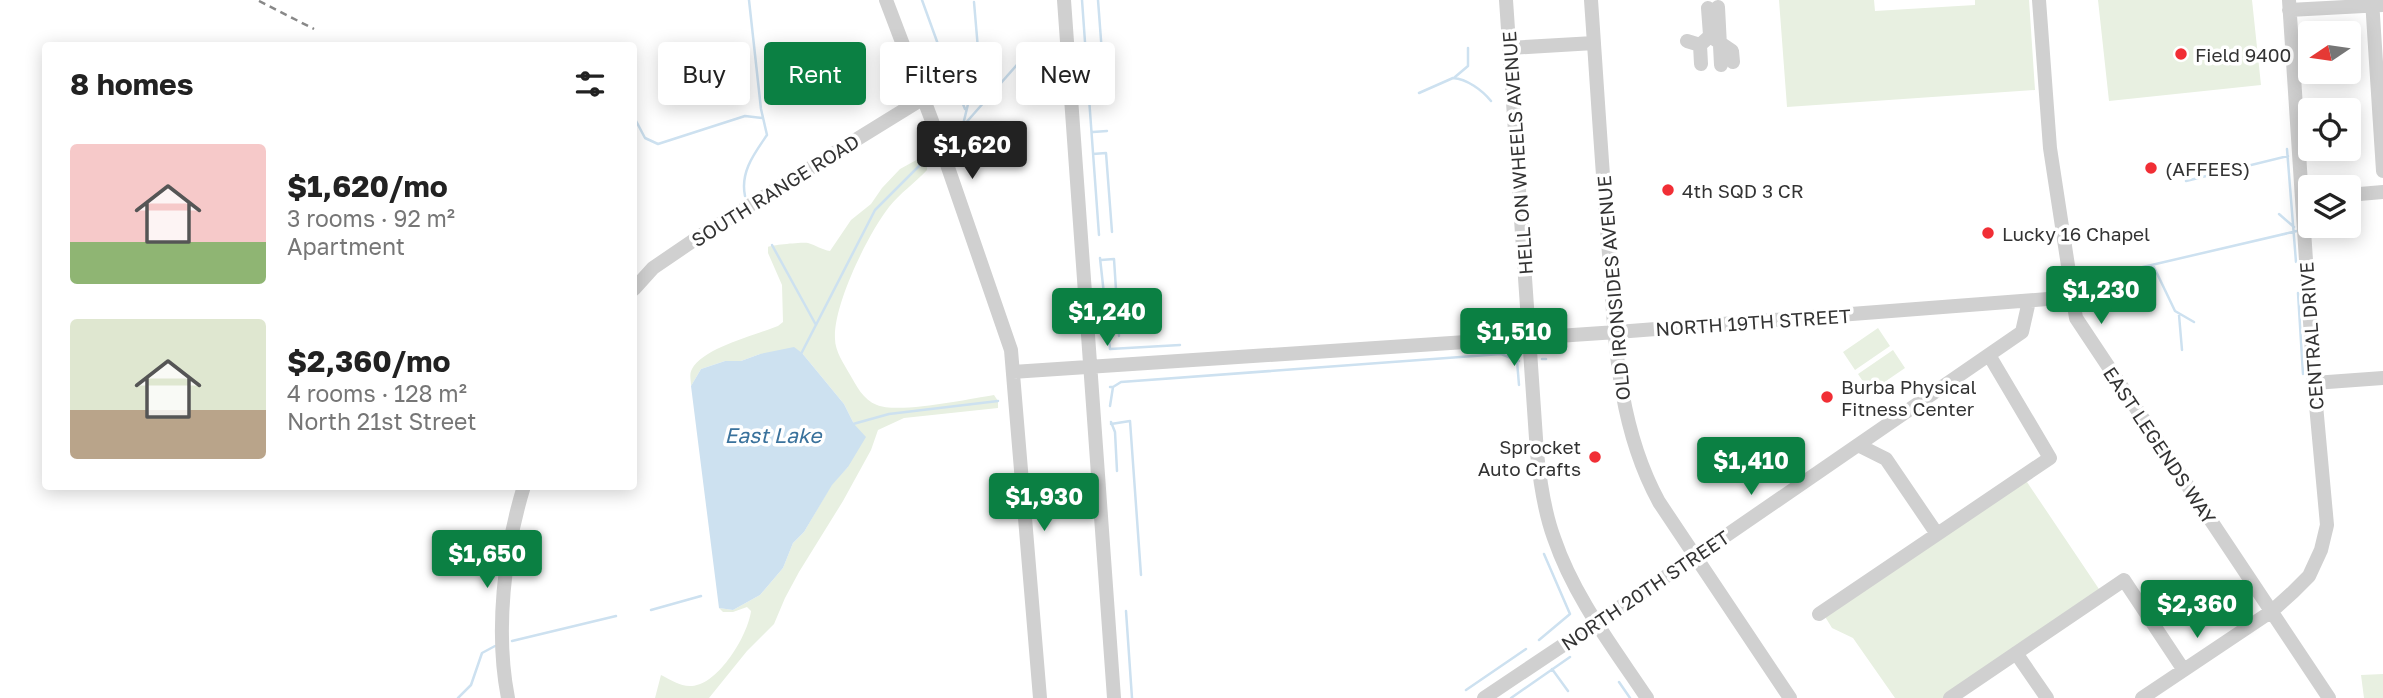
<!DOCTYPE html>
<meta charset="utf-8">
<style>
:root{--surface:#fff;--page:#f2f2f2;--text:#222;--muted:#767676;--accent:#0b8043}
body{margin:0;font-family:"Golos Text",sans-serif;background:var(--page);color:var(--text);height:100vh;display:flex;flex-direction:column;font-size:26px;white-space:nowrap}
*{box-sizing:border-box;margin:0}
p{font-size:23px;color:var(--muted)}
.icon{flex:none;width:38px;height:38px;fill:none;stroke:currentColor;stroke-width:2;stroke-linecap:round;stroke-linejoin:round}
.map{position:relative;flex:1;overflow:hidden}
.details{position:absolute;left:42px;top:42px;width:595px;height:448px;display:flex;flex-direction:column;background:var(--surface);border-radius:7px;box-shadow:0 4px 18px #0003}
.details>*{flex:none}
.hud{position:absolute;left:658px;top:42px;width:665px;height:63px;display:flex;gap:14px}
.needle{width:46px;rotate:257deg}
.controls{position:absolute;left:2298px;top:21px;display:grid;gap:14px}
.controls a{display:grid;place-items:center;width:63px;height:63px;border-radius:7px;background:var(--surface);box-shadow:0 4px 18px #0003;font-size:35px}
.price{position:absolute;translate:-50% -60px;padding:0 16px;border-radius:7px;background:var(--accent);color:#fff;font-size:23px;line-height:46px;filter:drop-shadow(0 2px 4px #0008)}
.price::after{content:'';position:absolute;left:50%;top:42px;width:21px;height:16px;margin-left:-10px;background:inherit;clip-path:polygon(0 0,100% 0,50% 100%)}
.price.active{background:#222;color:#fff}
ul{padding:0;list-style:none}
li{display:flex;align-items:center;gap:21px;height:175px;padding:0 28px}
li span{display:grid;place-items:center;flex:none;width:196px;height:140px;border-radius:7px;color:#555}
li>.icon{margin-inline-start:auto}
span .icon{width:84px;height:84px;fill:#fffc;stroke-width:1}
li b{font-size:30px}
h2{display:flex;justify-content:space-between;align-items:center;height:84px;padding:0 28px;font-size:30px}
.pill{padding:0 24px;border-radius:7px;background:var(--surface);box-shadow:0 4px 18px #0003;font-size:24px;line-height:63px}
.pill.active{background:var(--accent);color:#fff}
.map>svg:first-child{display:block}
.green{fill:#e8f0e1}
.water{fill:#cde1f0}
.lines{fill:none;stroke-linecap:round;stroke-linejoin:round}
.stream{stroke:#cde1f0;stroke-width:2.5}
.minor{stroke:#d0d0d0;stroke-width:14}
.rail{stroke:#888;stroke-width:2.5;stroke-dasharray:7 5;stroke-linecap:butt}
.poi-dot{fill:#f12e35;stroke:#fff;stroke-width:2.5}
.labels{text-anchor:middle;dominant-baseline:central;stroke-width:7;stroke-linejoin:round;paint-order:stroke}
.poi-label{font-size:19px;fill:#333;stroke:#fff;text-anchor:start}
.street-label{font-size:19px;fill:#333;stroke:#fff}
.water-label{font-size:21px;font-style:italic;fill:#3a729c;stroke:#fff}
</style>
<div class="map">
<svg width="2383" height="698" viewBox="0 0 2383 698">
<rect width="100%" height="100%" fill="#fff"/>
<path class="green" d="M1779,0h95l1,11 100,-6v-5h54l6,90 -248,17z
M2098,0h154l9,85 -152,16z
M920,158l7,7v5c-12,13 -27,23 -38,37 -21,27 -56,98 -54,132 0,12 9,25 14,34 7,12 14,27 28,32 21,9 92,-6 117,-10l4,6v7l-94,10 -26,12 -7,20 -28,51 -44,71 -14,26 -11,26 -27,27 -38,47h-54l6,-23c10,5 20,12 31,11 27,-2 56,-51 59,-75l-4,-4 -14,5h-10l-4,-4 14,2 27,-15 23,-27 10,-25 11,-11 28,-48 16,-17 6,-43 -10,-20 -42,-51 -42,1 -19,7h-16l-24,8 -10,17c0,-6 -2,-12 1,-17 11,-21 64,-34 86,-43l5,-4 -1,-37 -14,-32v-6c4,-2 35,-5 40,-4 8,2 14,7 22,8l21,-31 20,-16 11,-16 18,-19z
M1878,328l12,18 -35,24 -12,-18z
M1893,350l12,18 -35,24 -12,-18z
M2025,479l76,113 -157,106h-49l-42,-60 -21,-10 -8,-13z
M2383,674v24h-19l-3,-23z"/>
<path class="water" d="M794,347l8,6 42,51 10,20 12,13 -18,30 -16,18 -28,47 -11,11 -10,25 -23,27 -27,15 -14,-2 -28,-222 10,-17 24,-8h16l19,-7z"/>
<g class="lines">
<path class="stream" d="M922,0l17,47
M1082,0l3,42
M1098,0l6,80
M1080,44l5,-1 14,192
M1455,77l13,-11v-18
M958,92l7,17
M1419,93l34,-15c14,1 29,12 38,23
M635,119l10,19 13,6 87,-28 17,2
M962,129l13,-54 3,-26 -4,-47
M1093,132l14,-1
M956,134l75,-85 23,-3
M2287,149l9,113
M1093,154l13,-1 6,79
M2186,181l102,-25
M745,196c-5,-24 9,-42 22,-61l-6,-26 -12,-109
M2279,214l15,13
M772,245l44,80
M1100,258l10,91 70,-4
M1101,260l13,-1 5,77
M2153,265l22,46 19,11
M2083,281l214,-50
M2298,293l5,81
M2084,299l14,-20
M2179,315l3,35
M1475,324l27,-2
M801,354l74,-144 49,-49
M1542,359h4
M1517,361l2,24
M1113,387l8,-5 380,-28 18,7
M1110,406l3,-19h-3
M1111,422l4,10 2,39
M853,424l36,-10 109,-13
M1111,424l19,-3 11,154
M651,610l50,-14
M1126,611l6,87
M1539,640l31,-26 -26,-60
M512,641l104,-25
M1552,669l16,22
M1619,682l11,16
M1466,690l60,-41
M458,698l13,-13 11,-32 13,-7
M1511,698l59,-41"/>
<path class="minor" d="M886,0l46,121 79,229 29,348
M1064,0l50,698
M1506,0l31,453c3,29 7,58 17,85 20,59 59,109 93,160
M1591,0c6,85 11,170 18,254 6,86 8,171 50,248l131,196
M2039,0l11,148 26,170 253,380
M2372,0l11,171
M1718,7l3,58
M1708,8l2,27
M2289,10l94,-5
M1687,41l13,4 10,-9 22,15 1,11
M1700,45l1,19
M1509,48l85,-5
M2348,195l35,-3
M634,289l19,-21 44,-30 225,-139
M1013,372l604,-40 456,-35
M2314,383l69,-5
M1858,445l28,14 51,75
M1819,614l231,-156 -61,-103
M2016,653l31,45
M508,698c-13,-66 -4,-147 16,-212
M1484,698l211,-141 327,-225 7,-31
M1950,698l174,-118 59,89
M2142,698l130,-87 21,-19 16,-16 12,-26 6,-25 -13,-142 -25,-383"/>
<path class="rail" d="M259,1l55,28"/>
</g>
<g class="poi-dot">
<circle cx="2181" cy="54" r="7"/>
<circle cx="2151" cy="168" r="7"/>
<circle cx="1668" cy="190" r="7"/>
<circle cx="1988" cy="233" r="7"/>
<circle cx="1827" cy="397" r="7"/>
<circle cx="1595" cy="457" r="7"/>
</g>
<g class="labels">
<g class="poi-label">
<text x="2195" y="54">Field 9400</text>
<text x="2165" y="168">(AFFEES)</text>
<text x="1682" y="190">4th SQD 3 CR</text>
<text x="2002" y="233">Lucky 16 Chapel</text>
<text x="1841" y="386">Burba Physical<tspan x="1841" dy="22">Fitness Center</tspan></text>
<text x="1581" y="446" text-anchor="end">Sprocket<tspan x="1581" dy="22">Auto Crafts</tspan></text>
</g>
<g class="street-label">
<text transform="translate(1517 153) rotate(-94)">HELL ON WHEELS AVENUE</text>
<text transform="translate(775 190) rotate(-32)">SOUTH RANGE ROAD</text>
<text transform="translate(1613 288) rotate(-95)">OLD IRONSIDES AVENUE</text>
<text transform="translate(1753 322) rotate(-4)">NORTH 19TH STREET</text>
<text transform="translate(2311 336) rotate(-94)">CENTRAL DRIVE</text>
<text transform="translate(2160 445) rotate(56)">EAST LEGENDS WAY</text>
<text transform="translate(1645 590) rotate(-34)">NORTH 20TH STREET</text>
</g>
<g class="water-label">
<text x="773" y="435">East Lake</text>
</g>
</g>
</svg>
<div class="controls">
<a><svg class="needle" viewBox="-14 -14 28 28"><path d="M0-13l5 13h-10z" fill="#e53935"/><path d="M0 13l5-13h-10z" fill="#767676"/></svg></a>
<a><svg class="icon" aria-label="locate" viewBox="0 0 24 24"><circle cx="12" cy="12" r="6"/><path d="M12 2v4M12 18v4M2 12h4M18 12h4"/></svg></a>
<a><svg class="icon" aria-label="layers" viewBox="0 0 24 24"><path d="M12 4l9 5-9 5-9-5zM3 14l9 5 9-5"/></svg></a>
</div>
<b class="price active" style="left:972px;top:181px">$1,620</b>
<b class="price" style="left:2101px;top:326px">$1,230</b>
<b class="price" style="left:1107px;top:348px">$1,240</b>
<b class="price" style="left:1514px;top:368px">$1,510</b>
<b class="price" style="left:1751px;top:497px">$1,410</b>
<b class="price" style="left:1044px;top:533px">$1,930</b>
<b class="price" style="left:487px;top:590px">$1,650</b>
<b class="price" style="left:2197px;top:640px">$2,360</b>
<div class="hud">
<a class="pill">Buy</a>
<a class="pill active">Rent</a>
<a class="pill">Filters</a>
<a class="pill">New</a>
</div>
<section class="details">
<h2>8 homes<svg class="icon" aria-label="filters" viewBox="0 0 24 24"><path d="M4 7h16M4 17h16"/><circle cx="9" cy="7" r="2"/><circle cx="15" cy="17" r="2"/></svg></h2>
<ul>
<li><span style="background:linear-gradient(#f6c9c9 70%,#8fb573 0)"><svg class="icon" aria-label="home" viewBox="0 0 24 24"><path d="M3 11l9-7 9 7M6 9v11h12V9"/></svg></span><div><b>$1,620/mo</b><p>3 rooms · 92 m²</p><p>Apartment</p></div></li>
<li><span style="background:linear-gradient(#dfe7d0 65%,#b9a48a 0)"><svg class="icon" aria-label="home" viewBox="0 0 24 24"><path d="M3 11l9-7 9 7M6 9v11h12V9"/></svg></span><div><b>$2,360/mo</b><p>4 rooms · 128 m²</p><p>North 21st Street</p></div></li>
</ul>
</section>
</div>
